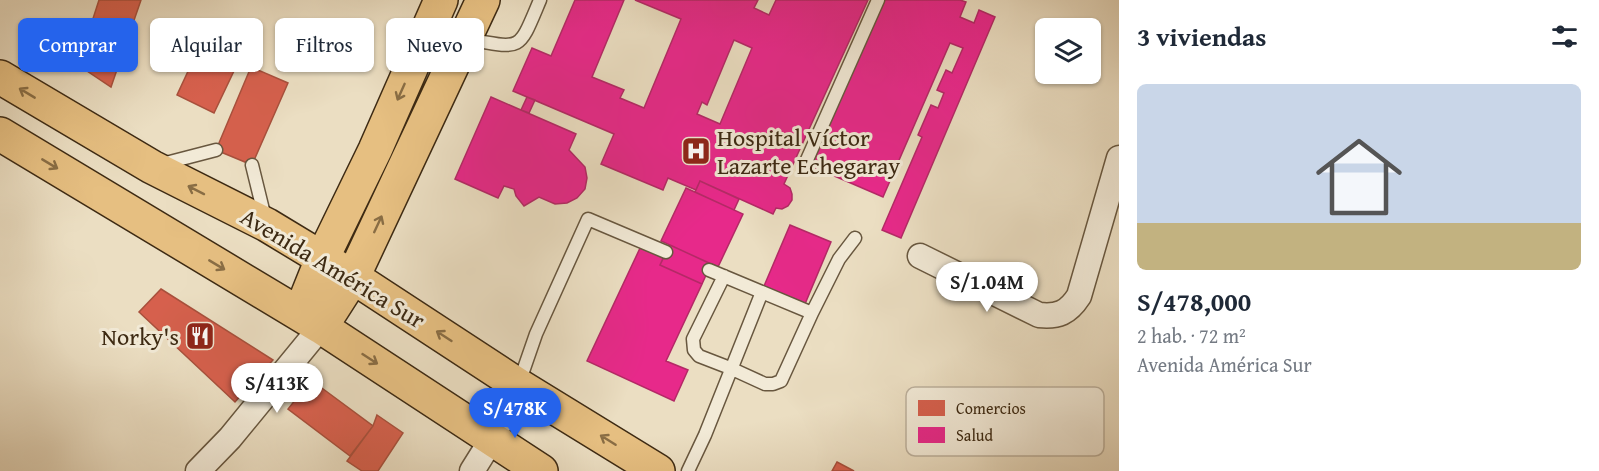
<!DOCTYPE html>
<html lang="es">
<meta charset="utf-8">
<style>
:root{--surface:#fff;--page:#f6f6f7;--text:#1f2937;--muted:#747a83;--line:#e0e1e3;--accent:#2563eb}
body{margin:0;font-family:"Gentium Book Plus",serif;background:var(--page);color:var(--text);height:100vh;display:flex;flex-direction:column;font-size:22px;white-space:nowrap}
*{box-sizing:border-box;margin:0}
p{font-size:20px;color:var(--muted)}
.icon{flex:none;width:33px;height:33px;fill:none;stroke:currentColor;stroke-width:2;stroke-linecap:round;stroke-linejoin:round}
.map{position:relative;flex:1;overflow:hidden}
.drawer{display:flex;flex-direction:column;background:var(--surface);width:480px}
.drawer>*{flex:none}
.guide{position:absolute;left:18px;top:18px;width:570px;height:54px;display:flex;gap:12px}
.controls{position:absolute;left:1035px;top:18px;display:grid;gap:12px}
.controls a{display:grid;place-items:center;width:66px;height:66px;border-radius:9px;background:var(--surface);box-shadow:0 2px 4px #0004;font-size:30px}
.price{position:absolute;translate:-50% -51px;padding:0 14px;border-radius:21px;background:#fff;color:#222;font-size:20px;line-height:39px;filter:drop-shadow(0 2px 3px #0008)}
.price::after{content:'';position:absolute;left:50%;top:36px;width:18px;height:14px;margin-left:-9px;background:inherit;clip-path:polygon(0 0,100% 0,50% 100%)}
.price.selected{background:var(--accent);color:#fff}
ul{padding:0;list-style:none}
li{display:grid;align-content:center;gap:12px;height:318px;padding:0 18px}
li+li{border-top:2px solid var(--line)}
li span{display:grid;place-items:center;height:186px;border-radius:9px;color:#555}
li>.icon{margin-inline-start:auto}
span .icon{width:108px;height:108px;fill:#fffc;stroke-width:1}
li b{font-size:26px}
h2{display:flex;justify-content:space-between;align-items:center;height:72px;padding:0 18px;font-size:26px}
.pill{padding:0 21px;border-radius:9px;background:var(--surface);box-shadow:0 2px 4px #0004;font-size:21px;line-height:54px}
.pill.selected{background:var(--accent);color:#fff}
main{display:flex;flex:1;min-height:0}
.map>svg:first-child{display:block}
.shops{fill:#d6604d;stroke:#a8503c;stroke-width:1.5}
.health{fill:#e7298a;stroke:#b42966;stroke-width:1.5;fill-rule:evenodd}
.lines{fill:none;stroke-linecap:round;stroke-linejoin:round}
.service-casing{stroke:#68573f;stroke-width:15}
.minor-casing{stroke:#68573f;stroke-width:27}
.primary-casing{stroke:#3d2a13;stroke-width:36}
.service{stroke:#f2ead7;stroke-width:12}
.minor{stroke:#f2ead7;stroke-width:24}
.primary{stroke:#e6bf81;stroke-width:33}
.oneway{stroke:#896d44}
.labels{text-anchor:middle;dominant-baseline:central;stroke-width:6;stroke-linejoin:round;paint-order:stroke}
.poi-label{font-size:24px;fill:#3d2a13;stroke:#f2ead7;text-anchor:start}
.street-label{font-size:24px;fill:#3d2a13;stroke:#f2ead7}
.key{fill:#f2ead7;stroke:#bcb09c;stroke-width:1.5}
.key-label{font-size:16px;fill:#3d2a13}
</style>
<main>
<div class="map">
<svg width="1119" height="471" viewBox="0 0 1119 471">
<rect width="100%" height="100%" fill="#ebdec2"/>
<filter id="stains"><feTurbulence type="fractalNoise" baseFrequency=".00333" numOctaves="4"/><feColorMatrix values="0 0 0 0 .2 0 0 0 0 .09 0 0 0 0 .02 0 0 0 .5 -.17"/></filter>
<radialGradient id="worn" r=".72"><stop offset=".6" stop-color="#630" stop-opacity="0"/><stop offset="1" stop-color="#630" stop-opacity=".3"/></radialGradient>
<path class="shops" d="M99,0h42l-30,87 -33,-22z
M204,37l38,17 -28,59 -37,-18z
M251,67l37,16 -36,82 -36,-15z
M161,289l112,71 -38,42 -96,-90z
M311,380l62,46 -23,30 -62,-47z
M377,415l26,18 -25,38h-16l-15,-10 26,-35z
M837,462l17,9h-22z"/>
<path class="health" d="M575,0h49l-32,77 32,13 -4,8 24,10 37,-89 -46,-19h123l-4,8 15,7 7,-15h92l-84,184 6,4 2,6v6l-4,6 -6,3 -6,-1 -3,6 -73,-33 -4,9 -28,-12 -5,12 -62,-26 13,-30 -101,-43 19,-43 19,8zM734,40l18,8 -32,76 -23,-10 5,-12 5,3z
M880,0h80l6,2 -6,15 14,6 5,-13 16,7 -94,221 -19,-8 40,-93 -4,-2 13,-30 7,3 6,-15 -7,-3 9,-20 6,3 11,-25 -13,-5 -67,154 -74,-32z
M491,97l85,37 -7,16 16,17 2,11 -2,11 -8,9 -10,5 -12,1 -16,-7 -15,9 -8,-10 -2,-7 -10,-3 -6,12 -43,-19z
M527,97l8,3 -6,13 -8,-3z
M700,181l39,18 -5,11 -39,-18z
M686,188l57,26 -25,53 -57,-26z
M790,225l41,17 -26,62 -41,-18z
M670,245l41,19 -9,20 -42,-19z
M641,246l23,10 -4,9 42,19 -36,77 22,9 -14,31 -87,-40z"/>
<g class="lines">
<g class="service-casing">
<path id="service" d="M467,39c56,10 51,13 73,-39
M806,162l72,-162
M162,164l54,-14
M252,165l13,53
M709,270l103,43 27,-54 16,-21
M724,276l-31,63 1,11 5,6 31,12 35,16h8l8,-3 31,-68
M519,383l17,-49 52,-115 78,33
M688,471l17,-36 57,-143"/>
</g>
<g class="minor-casing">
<path id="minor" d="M920,256l119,59c19,2 29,-2 40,-19l40,-138
M198,471l32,-33 91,-111
M472,471l20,-32 26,-54"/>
</g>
<g class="primary-casing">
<path id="primary" d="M0,77l152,90 115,58 86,52 165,108 140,86
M0,134l321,193 220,144
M300,314l22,-55 53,-109 66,-150
M321,327l32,-50 130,-277"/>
</g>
<use href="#service" class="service"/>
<use href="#minor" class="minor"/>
<use href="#primary" class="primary"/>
</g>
<defs><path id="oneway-shaft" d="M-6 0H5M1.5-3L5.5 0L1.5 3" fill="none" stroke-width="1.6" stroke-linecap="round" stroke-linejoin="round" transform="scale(1.5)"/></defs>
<g class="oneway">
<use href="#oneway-shaft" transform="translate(401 92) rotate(114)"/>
<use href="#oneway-shaft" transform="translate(27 93) rotate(-149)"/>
<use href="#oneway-shaft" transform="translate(50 164) rotate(31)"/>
<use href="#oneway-shaft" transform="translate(196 190) rotate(-153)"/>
<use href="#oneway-shaft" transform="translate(378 224) rotate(-65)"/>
<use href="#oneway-shaft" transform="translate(217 265) rotate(31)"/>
<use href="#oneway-shaft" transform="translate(444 336) rotate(-147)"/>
<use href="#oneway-shaft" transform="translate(370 359) rotate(33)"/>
<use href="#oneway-shaft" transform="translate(608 440) rotate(-148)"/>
</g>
<defs>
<g id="hospital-square" transform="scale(1.5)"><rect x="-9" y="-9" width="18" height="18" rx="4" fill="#8f2418" stroke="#f2ead7"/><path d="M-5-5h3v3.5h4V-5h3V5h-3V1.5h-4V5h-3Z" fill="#fff"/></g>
<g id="restaurant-square" transform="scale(1.5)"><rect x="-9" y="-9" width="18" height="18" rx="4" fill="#8f2418" stroke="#f2ead7"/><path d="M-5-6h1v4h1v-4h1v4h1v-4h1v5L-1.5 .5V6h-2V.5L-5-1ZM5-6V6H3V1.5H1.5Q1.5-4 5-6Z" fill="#fff"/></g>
</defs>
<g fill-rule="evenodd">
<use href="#hospital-square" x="696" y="151"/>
<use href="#restaurant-square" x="200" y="336"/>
</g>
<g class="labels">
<g class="poi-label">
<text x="717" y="137">Hospital Víctor<tspan x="717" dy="28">Lazarte Echegaray</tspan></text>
<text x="179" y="336" text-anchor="end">Norky's</text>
</g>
<g class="street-label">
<text transform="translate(333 268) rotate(31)">Avenida América Sur</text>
</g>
</g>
<rect x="906" y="387" width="198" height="69" rx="9" class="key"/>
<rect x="918" y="400" width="27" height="16" fill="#d6604d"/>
<rect x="918" y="427" width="27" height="16" fill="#e7298a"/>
<g class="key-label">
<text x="956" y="414">Comercios</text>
<text x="956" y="441">Salud</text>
</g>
<rect width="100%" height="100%" filter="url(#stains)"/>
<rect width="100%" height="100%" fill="url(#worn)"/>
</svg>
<div class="controls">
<a><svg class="icon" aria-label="layers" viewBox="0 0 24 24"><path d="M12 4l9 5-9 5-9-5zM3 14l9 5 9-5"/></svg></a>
</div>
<b class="price" style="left:987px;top:313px">S/1.04M</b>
<b class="price" style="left:277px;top:414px">S/413K</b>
<b class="price selected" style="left:515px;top:439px">S/478K</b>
<div class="guide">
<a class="pill selected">Comprar</a>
<a class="pill">Alquilar</a>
<a class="pill">Filtros</a>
<a class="pill">Nuevo</a>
</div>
</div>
<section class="drawer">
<h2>3 viviendas<svg class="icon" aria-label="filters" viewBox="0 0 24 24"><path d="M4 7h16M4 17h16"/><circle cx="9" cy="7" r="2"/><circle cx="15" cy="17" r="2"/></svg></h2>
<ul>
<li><span style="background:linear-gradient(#c9d6e8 75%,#c2b280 0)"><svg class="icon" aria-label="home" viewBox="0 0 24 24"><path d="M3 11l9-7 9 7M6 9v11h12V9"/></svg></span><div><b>S/478,000</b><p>2 hab. · 72 m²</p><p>Avenida América Sur</p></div></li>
</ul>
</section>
</main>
